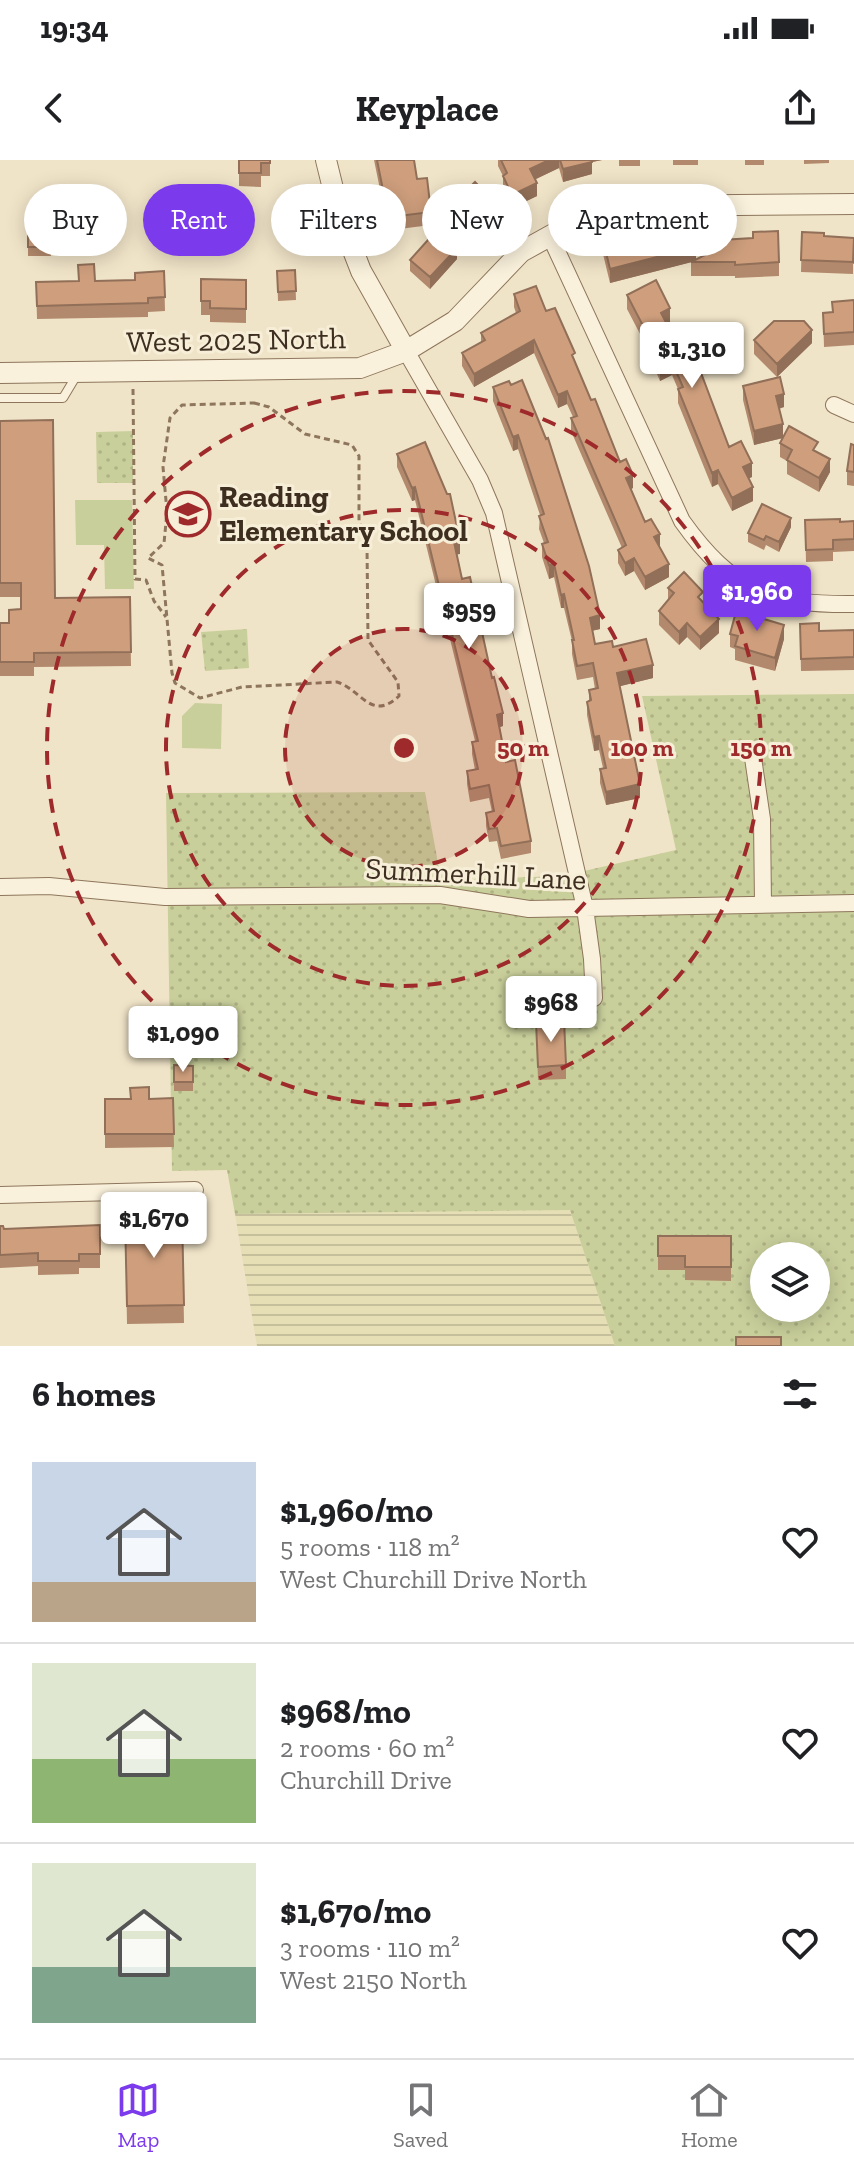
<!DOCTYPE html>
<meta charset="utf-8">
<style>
:root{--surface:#fff;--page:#f6f6f6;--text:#202124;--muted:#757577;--line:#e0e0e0;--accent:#7c3aed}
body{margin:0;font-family:"Zilla Slab",serif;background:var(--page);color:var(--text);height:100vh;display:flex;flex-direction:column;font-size:30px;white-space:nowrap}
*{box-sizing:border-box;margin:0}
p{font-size:26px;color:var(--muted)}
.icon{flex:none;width:44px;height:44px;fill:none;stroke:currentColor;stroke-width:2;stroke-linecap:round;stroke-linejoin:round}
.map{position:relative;height:1186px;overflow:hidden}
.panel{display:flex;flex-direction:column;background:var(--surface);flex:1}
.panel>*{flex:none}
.top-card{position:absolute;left:24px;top:24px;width:806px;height:72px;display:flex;gap:16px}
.buttons{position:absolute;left:750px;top:1082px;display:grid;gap:16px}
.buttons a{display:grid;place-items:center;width:80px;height:80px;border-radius:50%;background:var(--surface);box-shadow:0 4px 20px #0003;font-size:40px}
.price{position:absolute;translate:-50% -68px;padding:0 18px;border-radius:8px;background:#fff;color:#222;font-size:26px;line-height:52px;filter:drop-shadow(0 2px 4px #0008)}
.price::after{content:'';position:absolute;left:50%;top:48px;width:24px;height:18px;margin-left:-12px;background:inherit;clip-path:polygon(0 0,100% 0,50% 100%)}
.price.on{background:var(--accent);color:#fff}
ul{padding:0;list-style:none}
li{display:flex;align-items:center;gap:24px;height:200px;padding:0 32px}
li+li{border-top:2px solid var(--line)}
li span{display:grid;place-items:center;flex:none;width:224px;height:160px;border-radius:0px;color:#555}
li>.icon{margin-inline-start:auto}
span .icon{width:96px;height:96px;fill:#fffc;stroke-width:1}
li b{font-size:34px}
h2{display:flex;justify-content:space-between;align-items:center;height:96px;padding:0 32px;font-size:34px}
.tag{padding:0 28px;border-radius:36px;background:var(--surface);box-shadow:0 4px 20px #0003;font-size:28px;line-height:72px}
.tag.on{background:var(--accent);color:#fff}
.status{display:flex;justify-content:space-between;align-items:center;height:56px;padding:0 40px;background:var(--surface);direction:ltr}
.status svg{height:22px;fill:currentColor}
header{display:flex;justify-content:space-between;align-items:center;height:104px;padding:0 32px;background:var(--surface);font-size:36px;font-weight:700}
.menu{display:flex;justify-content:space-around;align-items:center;height:112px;border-top:2px solid var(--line);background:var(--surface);font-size:22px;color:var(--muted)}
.menu a{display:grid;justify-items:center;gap:4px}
.menu .on{color:var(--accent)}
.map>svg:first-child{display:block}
.farmland{fill:url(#farmland-rules)}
.green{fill:url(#green-dots);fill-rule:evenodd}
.pitch{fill:#c9cf9b}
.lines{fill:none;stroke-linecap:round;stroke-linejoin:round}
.service-casing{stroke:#8d765c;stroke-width:10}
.minor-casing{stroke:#8d765c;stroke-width:18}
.tertiary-casing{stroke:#8d765c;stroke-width:22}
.path{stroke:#8d765c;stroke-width:3;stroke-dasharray:6 4;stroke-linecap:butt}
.service{stroke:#faf1dc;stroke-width:8}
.minor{stroke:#faf1dc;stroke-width:16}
.tertiary{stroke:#faf1dc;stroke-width:20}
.wall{fill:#b2896c}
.shaded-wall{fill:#916f58}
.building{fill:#cf9f7d;stroke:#916f58;stroke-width:2}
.ring{fill:none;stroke:#9e2a2b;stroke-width:4;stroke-dasharray:14 10}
.labels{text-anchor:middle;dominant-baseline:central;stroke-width:6;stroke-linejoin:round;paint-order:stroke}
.street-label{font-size:30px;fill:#3d2e20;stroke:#f7eed8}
.poi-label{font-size:30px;font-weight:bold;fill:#3d2e20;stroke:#f7eed8;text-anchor:start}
.centre{fill:#9e2a2b;stroke:#f7eed8;stroke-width:4}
.ring-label{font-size:24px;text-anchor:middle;font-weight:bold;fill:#9e2a2b;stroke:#f7eed8;stroke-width:6;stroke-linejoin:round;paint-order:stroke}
</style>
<div class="status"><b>19:34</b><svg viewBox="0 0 49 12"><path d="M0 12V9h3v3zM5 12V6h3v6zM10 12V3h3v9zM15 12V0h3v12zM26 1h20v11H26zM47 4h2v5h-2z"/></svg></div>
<header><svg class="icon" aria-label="back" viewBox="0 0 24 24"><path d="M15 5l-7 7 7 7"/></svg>Keyplace<svg class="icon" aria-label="share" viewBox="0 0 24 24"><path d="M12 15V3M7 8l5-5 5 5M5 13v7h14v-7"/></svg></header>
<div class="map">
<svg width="854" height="1186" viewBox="0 0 854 1186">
<defs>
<pattern id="farmland-rules" width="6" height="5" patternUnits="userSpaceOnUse" patternTransform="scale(2)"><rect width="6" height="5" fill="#e6deb5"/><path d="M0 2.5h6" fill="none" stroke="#c6bf9b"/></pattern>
<pattern id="green-dots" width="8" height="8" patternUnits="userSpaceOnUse" patternTransform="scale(2)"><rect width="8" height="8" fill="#c9cf9b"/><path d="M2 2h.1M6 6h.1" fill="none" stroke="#aeb285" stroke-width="1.8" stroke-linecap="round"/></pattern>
</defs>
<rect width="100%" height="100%" fill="#f0e4c8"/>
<path class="farmland" d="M570,1050l45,136h-358l-22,-132z"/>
<path class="green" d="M133,271v52h-36l-1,-51z
M247,469l2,39 -44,3 -4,-39z
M854,534v652h-239l-45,-136 -335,4 -8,-44 -55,1 -6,-378 259,-1 15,82 34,5 88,-3 114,-26 -34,-154zM764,1096h52v52h-52z"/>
<path class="pitch" d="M75,340h57l2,89h-29l-1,-44h-28z
M195,543l27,1 -1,45 -39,-1v-32z"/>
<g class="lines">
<g class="service-casing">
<path id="service" d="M0,238h63l15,-25"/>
</g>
<g class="minor-casing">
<path id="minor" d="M550,76l132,285c50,70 88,84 172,83
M406,191l74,129 14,33 91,395 7,51 2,39
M834,245l20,9
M752,591l10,68 1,85
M0,727l49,-1 116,11 275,-2 89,14 325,-6
M0,1035l195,-5"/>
</g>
<g class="tertiary-casing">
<path id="tertiary" d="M326,0l14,57 21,54 45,80
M0,213l360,-5 46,-17 49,-30 66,-69 63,-35 48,-11 222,-2"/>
</g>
<path class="path" d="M133,229l2,190 11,1 8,21 12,16
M254,243l15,4 36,27 47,11 7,11v65l8,25 1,94 30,42 1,14c-28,26 -37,-6 -62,-14l-95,5 -42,11 -25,-15 -3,-10 -10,-108 -14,-7 16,-15 3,-31 -4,-45 7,-49 12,-13z"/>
<use href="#service" class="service"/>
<use href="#minor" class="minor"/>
<use href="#tertiary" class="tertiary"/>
</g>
<path class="wall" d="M239,0h31v16h-9v11l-22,-1z
M374,0h40l3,19 14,33v13l-40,5 -4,-27 -4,1z
M498,0h104l-10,2v12l-29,8 -4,-14 -24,11 2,17 -25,12 -9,-20v-12l-5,-10z
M619,0h21v6h-21z
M673,0h25v5h-25z
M745,0h19v5h-19z
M804,0h25v3l-25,1z
M475,22l21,33 -39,39v5l-27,30 -20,-18v-11l35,-39v-9z
M28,59h24l-1,37h-23z
M697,71l-1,28 25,-12v-7l58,22v14l-44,2v-2h-44v-14l-81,21 -7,-29v-14h19z
M802,72l22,4 30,2v26h-1v10l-52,-2z
M295,110l1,30 -18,1 -1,-30z
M164,111l1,40 -17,1v5l-111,2 -1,-37 99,-2z
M201,119l45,1v43l-36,-1v-7h-9z
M514,134l32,17 29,53 16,36 42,88 -2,1 14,33 15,25 9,30 -24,13 -11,-19 -9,5 -7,-13v-13l4,-2 -51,-117v-13l2,-1 -6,-13 -9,4 -24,-55 -60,34 -12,-21v-13l19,-11v-9l35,-20 -2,-6z
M627,135l43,27 -4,2 63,123 23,30 -3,1 4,23 -21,10 -14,-27 -6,3 -34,-84v-14l-6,-14 -12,6 -9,-21v-5l-24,-46z
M854,140v45l-30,2 -1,-34 9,-1v-10z
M754,180l58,3 -35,34 -23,-23z
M509,221l91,248 -8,2 3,13 18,3 40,31 -33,8 20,112 -34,7 -6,-22v-14l3,-1 -4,-18 -5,1 -7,-36v-13l2,-1v-11l6,-1 -2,-12 -16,3 -5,-26v-13l-8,-33h-3l-7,-31 -5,2 -7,-22v-13l2,-1 -5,-14 1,-14 -22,-66 -5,2 -20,-50v-14z
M743,226l41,21 -5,2 4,29 35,14 12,20 -11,20 -32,-18v-13l-7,-4v-14l3,-5 -29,7 -11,-45z
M0,261l55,177 75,-1 1,69 -97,1v9h-34v-53h9l12,-14v-12h-21z
M854,285v41l-7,-1v-14z
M397,294l63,100h-3l5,25 30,99 11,48 -4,1 7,35 25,79v12l-30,6 -4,-18 -8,1 -3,-16v-13l6,-1 -3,-14 -19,4 -3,-18v-13l8,-1 -3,-16v-12l3,-1 -26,-106v-13l6,-1 -3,-13 -10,2 -27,-110 -3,1 -15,-34z
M805,360l49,1v30l-21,1v9l-27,1z
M791,367l-12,25 -13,-7 -2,5 -16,-8v-9z
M668,428l35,14 16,31 -19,17 -13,-13 -8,8 -20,-20v-14l9,-11z
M765,460l19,19 -9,32 -40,-11v-11l-5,-2v-13z
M800,464l19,7 35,-1v40l-53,1z
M536,862l30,43v14l-28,1z
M174,905l19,1v25h-19z
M173,938l1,49 -69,1v-49z
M182,1055l2,108 -57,1 -2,-108z
M100,1065v43h-21v6l-41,1v-9l-38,2v-42l4,3z
M658,1076h73v45l-46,-1v-10h-27z"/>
<path class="shaded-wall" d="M549,0h10v8l-29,14v-13z
M589,0h13l-10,2v12l-29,8v-13z
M537,23v13l-25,12v-13z
M496,44v11l-39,39v5l-27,30v-12l24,-32z
M696,87v14l-86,22v-14z
M670,148v14l-9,5v-14z
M812,170v13l-35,34v-13z
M534,180v13l-60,34v-13z
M672,202v13l-12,6v-14z
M567,231v13l-9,4v-13z
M784,234v13l-8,2v-13z
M783,264v14l-29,7v-14z
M518,275v14l-5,2v-14z
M830,299v13l-11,20v-14z
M752,303v14l-9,4v-14z
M718,310v14l-6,3v-14z
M633,315v13l-7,3v-13z
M415,327v13l-3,1v-13z
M753,327v14l-21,10v-13z
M791,358v9l-12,25v-10z
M660,374v13l-6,-10z
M460,381v13l-6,1v-13z
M634,398v13l-9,5v-13z
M554,404v13l-5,2v-14z
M669,404v13l-24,13v-13z
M564,434v14h-3v-13z
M452,435v13l-10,2v-12z
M600,455v14l-10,2v-13z
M719,459v14l-19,17v-13z
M687,463v14l-8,8v-13z
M784,465v14l-9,32v-13z
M653,505v13l-36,9v-14z
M503,553v13l-6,2v-13z
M599,576v14l-5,1v-14z
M640,624v14l-34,7v-13z"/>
<path class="building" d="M239,0h31v3h-9v10h-22z
M377,0h37l3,19 10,-1 4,34 -40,5 -4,-27h-4z
M501,0h48l-19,9 7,14 -25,12 -9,-19 4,-3z
M560,0h32v2l-29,7z
M475,22l21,22 -42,41 3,3 -27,29 -20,-17 44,-49 -9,1z
M28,59h24l-1,28h-23z
M657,71h40l-1,16 -86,22 -7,-29 18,-4 1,4z
M778,71l1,31 -44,3v-3h-44l32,-16 -2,-6 32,-2v-6z
M802,72l22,1v3l30,2 -1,24 -52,-2z
M94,104l1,17 40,-1v-7l29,-2 1,26 -17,1v5l-111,3 -1,-24 43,-1 -1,-16z
M295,110l1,21 -18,1 -1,-21z
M201,119l45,1v29l-36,-1v-7h-9z
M656,120l14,28 -9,5 12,23 10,-4 18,41 28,74 12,-6 11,22 -9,4 10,20 -21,11 -14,-28 -6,3 -34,-84 5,-2 -11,-25 -12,5 -9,-21 2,-1 -26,-50z
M536,126l10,25 9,-3 20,45 -3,2 19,45 4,-1 25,63 6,-3 7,16 -7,3 19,44 6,-3 9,15 -6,3 15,27 -24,13 -11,-19 -9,5 -7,-13 8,-5 -55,-127 6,-2 -10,-25 -9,4 -24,-55 -60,34 -12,-21 23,-13 -4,-7 39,-22 -6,-17z
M854,140v32l-30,2 -1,-21 10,-1 -1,-10z
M774,161h30l8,9 -35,34 -23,-24z
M780,217l4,17 -8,2 7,28 -29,7 -11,-45z
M522,220l24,59 2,-1 41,128 11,49 -10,3 5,26 17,-3 1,6 33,-8 7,26 -36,8 23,111 -34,8 -6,-23 6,-1 -7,-32 -5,1 -7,-35 4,-2 -2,-10 9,-2 -5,-25 -16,3 -5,-26h2l-10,-46 -3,1 -7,-31 -5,1 -7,-21 6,-2 -9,-26 5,-2 -26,-79 -5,2 -20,-50 16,-6 2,4z
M53,260l2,178 75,-1 1,55 -97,1v9h-34v-39h9v-13l12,-1v-26h-21v-162z
M789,266l29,16 -5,8 17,9 -11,19 -32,-18 5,-10 -12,-7z
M425,282l22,52h3l10,47 -6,1 8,37 8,-2 22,101 2,-1 9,36 -6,2 9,47 9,-2 16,81 -30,5 -4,-18 -8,1 -3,-16 8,-2 -5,-26 -19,4 -3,-18 11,-2 -6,-27 6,-1 -29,-119 9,-2 -6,-25 -10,3 -27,-111 -3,1 -15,-34z
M851,284l3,1v27l-7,-1z
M762,344l29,14 -12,24 -13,-6 -2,4 -16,-7z
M840,359v3l14,-1v18l-21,1v9l-27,1 -1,-30z
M684,412l19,20 -5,5 21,22 -19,18 -13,-14 -8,9 -20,-21 15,-18 -6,-5z
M737,448l28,7 -1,4 20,6 -9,33 -40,-12 3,-10 -8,-2z
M819,463v8l35,-1v27l-53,2 -1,-35z
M564,860l2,45 -28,2 -2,-45z
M174,905l19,1v16h-19z
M149,927v12l24,-1 1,36h-69v-35h26l-1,-11z
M182,1055l2,90 -57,1 -2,-90z
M100,1065v29h-21v7h-41v-8l-38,2v-29h3l1,3z
M658,1076h73v31h-46v-11h-27z
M736,1177h45v9h-45z"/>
<circle cx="404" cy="588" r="119" fill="#9e2a2b" fill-opacity=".12"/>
<g class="ring">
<circle cx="404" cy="588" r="119"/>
<circle cx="404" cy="588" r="238"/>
<circle cx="404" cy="588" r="357"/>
</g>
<defs>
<g id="school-ring" transform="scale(2.3)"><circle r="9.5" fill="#f7eed8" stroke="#9e2a2b" stroke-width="1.5"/><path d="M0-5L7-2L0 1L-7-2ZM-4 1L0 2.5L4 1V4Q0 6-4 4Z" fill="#9e2a2b"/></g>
</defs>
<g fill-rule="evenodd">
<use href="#school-ring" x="188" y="354"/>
</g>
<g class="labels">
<g class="street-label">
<text transform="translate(236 180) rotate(-1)">West 2025 North</text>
<text transform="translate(476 714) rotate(3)">Summerhill Lane</text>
</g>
<g class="poi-label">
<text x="219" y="337">Reading<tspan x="219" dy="34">Elementary School</tspan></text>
</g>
</g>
<circle cx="404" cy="588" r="12" class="centre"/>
<g class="ring-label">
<text x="523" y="596">50 m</text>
<text x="642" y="596">100 m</text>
<text x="761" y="596">150 m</text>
</g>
</svg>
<div class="buttons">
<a><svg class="icon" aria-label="layers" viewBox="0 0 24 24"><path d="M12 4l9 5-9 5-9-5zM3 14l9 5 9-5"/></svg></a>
</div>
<b class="price" style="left:692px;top:230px">$1,310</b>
<b class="price on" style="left:757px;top:473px">$1,960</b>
<b class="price" style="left:469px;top:491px">$959</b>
<b class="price" style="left:551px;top:884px">$968</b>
<b class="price" style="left:183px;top:914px">$1,090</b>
<b class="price" style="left:154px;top:1100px">$1,670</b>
<div class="top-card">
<a class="tag">Buy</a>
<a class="tag on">Rent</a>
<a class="tag">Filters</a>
<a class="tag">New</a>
<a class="tag">Apartment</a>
</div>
</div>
<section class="panel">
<h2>6 homes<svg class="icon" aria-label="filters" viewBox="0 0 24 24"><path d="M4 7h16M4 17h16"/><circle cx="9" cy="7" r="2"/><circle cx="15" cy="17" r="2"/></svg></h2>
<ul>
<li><span style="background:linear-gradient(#c9d6e8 75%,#b9a48a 0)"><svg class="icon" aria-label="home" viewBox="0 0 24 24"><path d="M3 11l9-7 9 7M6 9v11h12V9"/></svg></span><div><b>$1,960/mo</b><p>5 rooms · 118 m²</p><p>West Churchill Drive North</p></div><svg class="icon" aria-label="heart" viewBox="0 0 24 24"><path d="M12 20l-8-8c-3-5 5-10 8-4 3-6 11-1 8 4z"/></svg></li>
<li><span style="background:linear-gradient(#dfe7d0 60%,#8fb573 0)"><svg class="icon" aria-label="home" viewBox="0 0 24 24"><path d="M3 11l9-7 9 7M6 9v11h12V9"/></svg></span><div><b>$968/mo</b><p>2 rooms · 60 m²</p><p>Churchill Drive</p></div><svg class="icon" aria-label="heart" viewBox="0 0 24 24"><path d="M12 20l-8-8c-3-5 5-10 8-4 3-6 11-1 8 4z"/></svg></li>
<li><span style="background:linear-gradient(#dfe7d0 65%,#7fa58c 0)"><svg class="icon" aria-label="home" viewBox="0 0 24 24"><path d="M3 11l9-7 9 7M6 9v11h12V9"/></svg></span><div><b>$1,670/mo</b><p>3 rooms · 110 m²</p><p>West 2150 North</p></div><svg class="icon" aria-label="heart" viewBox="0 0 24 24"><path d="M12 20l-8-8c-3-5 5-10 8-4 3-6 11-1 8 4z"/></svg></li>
</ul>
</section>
<nav class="menu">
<a class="on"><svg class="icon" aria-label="map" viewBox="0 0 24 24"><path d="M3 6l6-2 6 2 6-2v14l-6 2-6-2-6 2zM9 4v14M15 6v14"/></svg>Map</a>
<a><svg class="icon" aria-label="saved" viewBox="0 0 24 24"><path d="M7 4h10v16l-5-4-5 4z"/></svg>Saved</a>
<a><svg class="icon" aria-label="home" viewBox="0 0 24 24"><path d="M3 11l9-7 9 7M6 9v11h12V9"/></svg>Home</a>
</nav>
